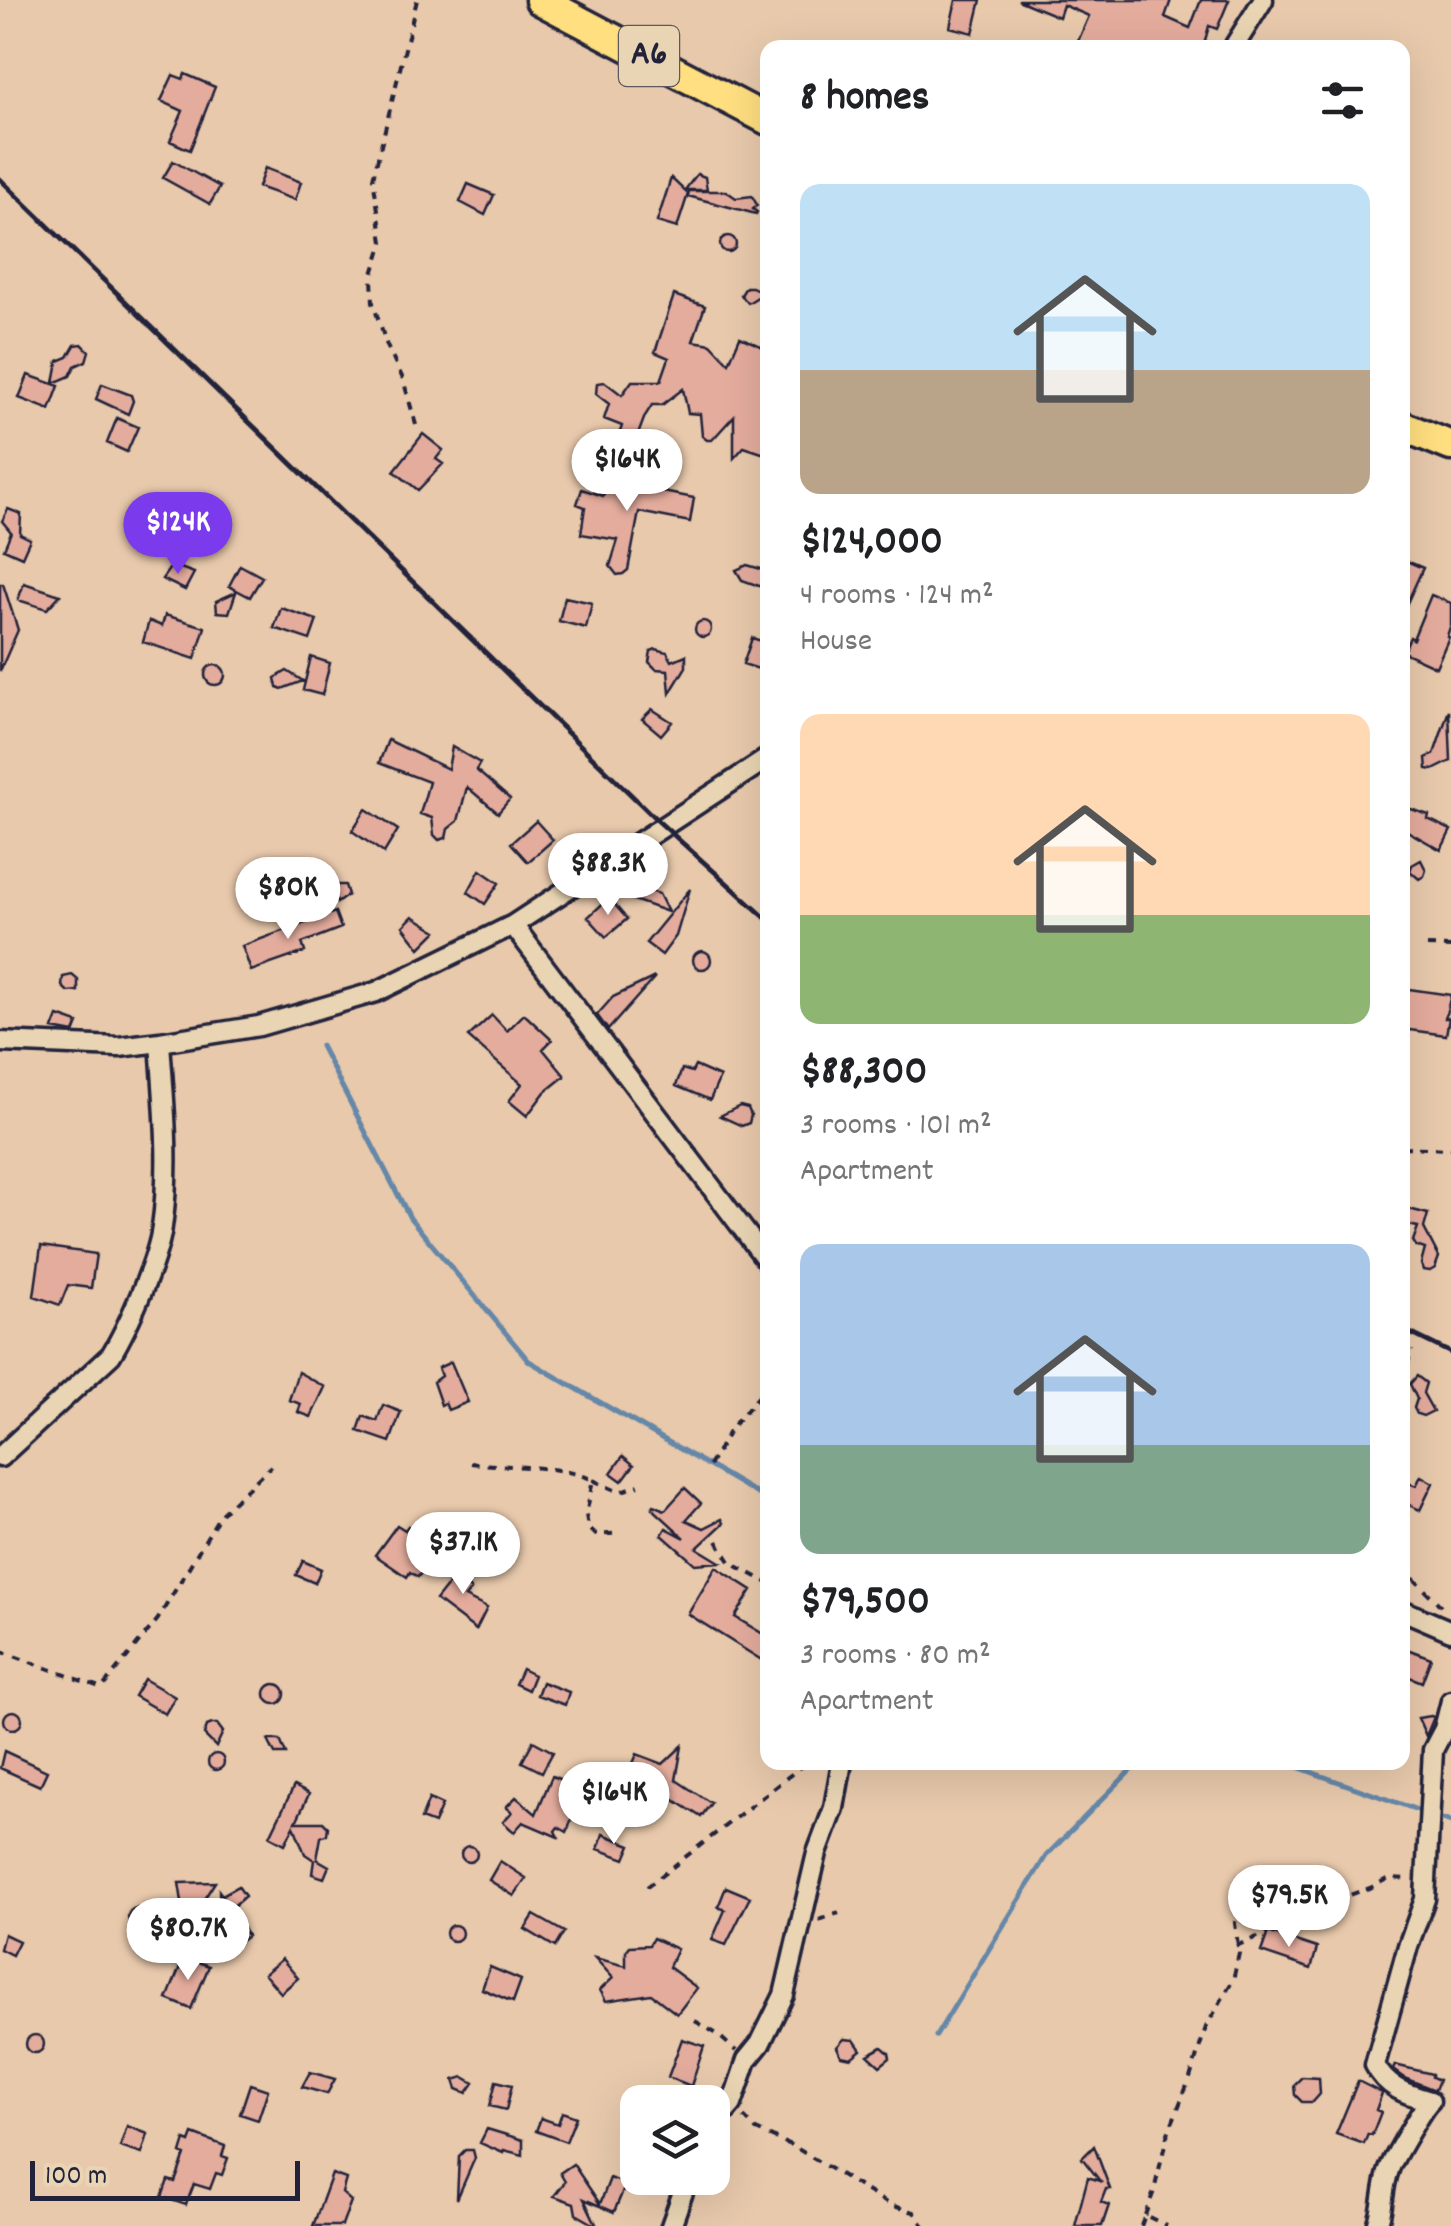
<!DOCTYPE html>
<meta charset="utf-8">
<style>
:root{--surface:#fff;--page:#f2f2f2;--text:#202124;--muted:#757577;--accent:#7c3aed}
body{margin:0;font-family:Dekko,sans-serif;background:var(--page);color:var(--text);height:100vh;display:flex;flex-direction:column;font-size:38px;white-space:nowrap}
*{box-sizing:border-box;margin:0}
p{font-size:32px;color:var(--muted)}
.icon{flex:none;width:55px;height:55px;fill:none;stroke:currentColor;stroke-width:2;stroke-linecap:round;stroke-linejoin:round}
.map{position:relative;flex:1;overflow:hidden}
.sheet{position:absolute;left:760px;top:40px;width:650px;height:1730px;display:flex;flex-direction:column;background:var(--surface);border-radius:20px;box-shadow:0 10px 40px #0002}
.sheet>*{flex:none}
.tools{position:absolute;left:620px;top:2085px;display:grid;gap:20px}
.tools a{display:grid;place-items:center;width:110px;height:110px;border-radius:20px;background:var(--surface);box-shadow:0 10px 40px #0002;font-size:50px}
.scale{position:absolute;left:30px;bottom:25px;width:270px;box-sizing:border-box;padding-left:10px;border:5px solid #22223b;border-top:0;font-size:28px;line-height:35px;white-space:nowrap;color:#22223b;-webkit-text-stroke:8px #e9d5b3;paint-order:stroke}
.price{position:absolute;translate:-50% -85px;padding:0 22px;border-radius:35px;background:#fff;color:#222;font-size:32px;line-height:65px;filter:drop-shadow(0 2px 5px #0008)}
.price::after{content:'';position:absolute;left:50%;top:60px;width:30px;height:22px;margin-left:-15px;background:inherit;clip-path:polygon(0 0,100% 0,50% 100%)}
.price.selected{background:var(--accent);color:#fff}
ul{padding:0;list-style:none}
li{display:grid;align-content:center;gap:20px;height:530px;padding:0 40px}
li span{display:grid;place-items:center;height:310px;border-radius:20px;color:#555}
li>.icon{margin-inline-start:auto}
span .icon{width:180px;height:180px;fill:#fffc;stroke-width:1}
li b{font-size:42px}
h2{display:flex;justify-content:space-between;align-items:center;height:120px;padding:0 40px;font-size:42px}
.map>svg:first-child{display:block}
.lines{fill:none;stroke-linecap:round;stroke-linejoin:round}
.stream{stroke:#6587a8;stroke-width:5}
.building{fill:#e4ac9d;stroke:#22223b;stroke-width:2.5}
.minor-casing{stroke:#22223b;stroke-width:25}
.primary-casing{stroke:#22223b;stroke-width:35}
.path{stroke:#22223b;stroke-width:4;stroke-dasharray:8 8;stroke-linecap:butt}
.minor{stroke:#e9d5b3;stroke-width:18}
.primary{stroke:#ffdf80;stroke-width:28}
.rail{stroke:#22223b;stroke-width:5}
.labels{text-anchor:middle;dominant-baseline:central;stroke-width:8;stroke-linejoin:round;paint-order:stroke}
.shield{fill:#e9d5b3;stroke:#5e585f;stroke-width:2.5}
.shield-label{font-size:35px;font-weight:bold;fill:#22223b}
</style>
<div class="map">
<svg width="1451" height="2226" viewBox="0 0 1451 2226">
<rect width="100%" height="100%" fill="#e8c9ac"/>
<filter id="ink" filterUnits="userSpaceOnUse"><feTurbulence type="fractalNoise" baseFrequency=".01" numOctaves="2"/><feDisplacementMap in="SourceGraphic" scale="20" xChannelSelector="R" yChannelSelector="G"/><feConvolveMatrix kernelMatrix="1 2 1 2 8 2 1 2 1" color-interpolation-filters="sRGB"/></filter>
<g filter="url(#ink)">
<g class="lines">
<path class="stream" d="M321,1046l89,172 119,143 239,139
M1283,1762l168,60
M936,2036l110,-180 93,-94"/>
</g>
<path class="building" d="M956,0h25l-8,33 -23,-6z
M1018,0h153l-6,17 25,11 11,-28h28l-12,29 -8,-3 -6,22h-128l14,-32 -26,-11 -4,12z
M185,74l30,13 -25,63 -20,-9 13,-30 -22,-10 12,-26 10,4z
M173,161l47,26 -10,17 -47,-26z
M265,168l36,14 -6,18 -37,-13z
M697,174l8,3 2,13h-22z
M671,178l17,16 -11,34 -20,-6z
M468,184l26,11 -9,20 -25,-13z
M689,191h37l10,7 16,-2 5,9 -4,4 4,3 -1,2 -68,-18z
M720 244a8 8 0 1 1 16 0a8 8 0 1 1-16 0Z
M746,287h6l12,6 -16,10 -7,-8z
M674,295l31,11 -12,35 18,3 18,19 11,-26 28,12v106l-24,-8 -10,11v-42l-22,24h-5l-5,-4 -2,-22 -12,-1 -5,-24 -21,16h-10l-7,11 -9,24 -17,-5 3,-9 -18,-7 5,-15 -13,-10 1,-11 8,-1 17,13 10,-14h29l8,-23 -14,-6z
M82,344l7,7 -3,10 -11,5 -5,10 -16,7 4,-22 10,-4 7,-12z
M28,375l31,11 -9,24 -31,-12z
M102,384l29,11 2,6 -5,13 -32,-15z
M117,418l21,9 -11,25 -20,-9z
M423,434l20,16 -7,9 7,5 -25,26 -24,-19z
M611,472l23,8 -2,6 62,12 -4,24 -51,-10 -11,58 -5,4 -6,1 -7,-9 8,-26 -37,-6 4,-27 -8,-3 5,-15 21,7z
M8,509l13,5 -1,20 10,5 -8,18 -18,-8 7,-17 -9,-11z
M1402,559l21,9 -21,46z
M172,565l22,8 -9,17 -23,-11z
M240,565l22,12 -12,20 -21,-11z
M747,565l21,6v18l-26,-9 -6,-10z
M24,583l36,12 -13,14 -29,-9z
M0,584h3l15,46 -18,41z
M236,592l-7,21 -12,-1 -1,-11z
M1431,595l20,8v21l-4,12 2,1 -13,30 -33,-15 7,-15 3,2z
M565,597l27,6 -6,25 -27,-7z
M281,608l36,12 -7,20 -36,-12z
M165,615l40,12 -10,32 -52,-17 6,-21 13,5z
M695 629a8 8 0 1 1 16 0a8 8 0 1 1-16 0Z
M752,638l16,5 -6,27 -19,-6z
M656,649l11,3 5,9 14,-6v12l-16,26 -2,-23 -12,-1 -7,-7 2,-11z
M311,657l19,6 -8,32 -19,-5z
M205 675a10 10 0 1 1 20 0a10 10 0 1 1-20 0Z
M287,671l16,10 -21,8 -5,-2 -2,-9z
M652,709l20,13 -11,13 -19,-16z
M1449,710l2,51 -18,9 -6,-1 -1,-11 8,-4z
M388,740l60,29 4,-22 28,16 -4,7 34,29 -12,14 -31,-26 -9,34 -10,8 -2,9 -7,2 -5,-5 -2,-17 -12,-4 9,-32 -50,-19z
M1402,806l27,9 -1,4 23,11 -10,20 -39,-22z
M366,809l32,21 -14,23 -32,-22z
M536,821l17,19 -25,22 -17,-19z
M1421,860l5,10 -2,6 -5,3 -9,-8 2,-6z
M480,870l19,13 -14,21 -17,-12z
M629,873l10,2 6,14 14,5 9,18 -49,-17 3,-15z
M331,885h14l3,10 -11,8z
M690,889l-14,47 -14,19 -16,-12z
M609,898l18,21 -21,18 -18,-20z
M335,912l6,16 -39,15 3,9 -54,19 -9,-25z
M413,916l24,15 -17,17 -17,-22z
M693 960a9 9 0 1 1 18 0a9 9 0 1 1-18 0Z
M72,975l6,5v11l-10,1 -6,-6 1,-9z
M655,977l-47,53 -11,-15 16,-18z
M1402,988l49,7 -6,23h4l-3,17 -44,-6z
M524,1014l28,26 -9,9 22,27 -20,16 -18,24 -18,-15 13,-17 -54,-47 24,-22 15,16z
M58,1016l20,7 -4,10 -21,-4z
M695,1066l25,11 -10,23 -34,-14 6,-17 10,3z
M740,1106l8,2 3,7 -2,8 -7,3 -22,-10z
M1405,1208l23,6 -4,14 15,29 -4,11 -5,3 -7,-1 -2,-6 4,-15 -9,-3 -3,-5 5,-14 -16,-3z
M41,1246l55,8 -5,34 -23,-3 -8,20 -26,-9z
M451,1362l17,40 -20,8 -3,-7 -4,2 -8,-23 8,-6 -3,-8z
M298,1372l27,15 -14,30 -13,-5 3,-8 -12,-4z
M1417,1376l9,7 -3,10 10,18 -10,5 -6,-2 -3,-6 3,-9 -7,-15z
M383,1405l18,7 -11,30 -32,-11 5,-15 14,5z
M623,1456l11,9 -12,16 -11,-8z
M1421,1476l12,7 -13,27 -18,-8v-22l14,6z
M685,1488l16,15 -15,17 18,8 18,-9 2,4 -27,25 23,14 -25,2 -33,-29 4,-7 19,10 -33,-30 2,-3 11,5z
M397,1525l8,5 3,-4 31,22 -21,29 -8,-5 -3,5 -32,-22z
M303,1561l18,8 -6,14 -19,-8z
M467,1561l12,9 -12,16 4,4 -6,7 22,11 -11,22 -40,-30z
M716,1567l36,23 -17,27 33,20v27l-80,-50z
M1402,1647l29,11 -9,24 -20,-8z
M522,1669l12,6 -6,15 -13,-6z
M144,1679l31,18 -10,17 -31,-18z
M542,1682l27,10 -4,13 -28,-10z
M265 1694a10 10 0 1 1 20 0a10 10 0 1 1-20 0Z
M4 1720a9 9 0 1 1 18 0a9 9 0 1 1-18 0Z
M1431,1716l3,1 -8,19 -8,-18z
M212,1724h5l6,8 -7,15 -12,-12 3,-9z
M268,1740h12l6,14h-11z
M533,1741l20,11 -11,20 -20,-10z
M682,1746l-6,34 35,23 -10,14 -28,-18 -47,-19 11,-26 26,10z
M4,1751l43,20 -7,15 -40,-18z
M208 1762a8 8 0 1 1 16 0a8 8 0 1 1-16 0Z
M552,1776l38,16 -8,21 -7,-3 -8,22 -9,-5 -3,4 3,6 -35,-15 -9,10 -11,-10 9,-10 -6,-5 10,-10 20,17z
M294,1786l15,8 -13,28h27l5,5 -1,7 -6,3 -4,22 12,7 -5,12 -12,-4 2,-14 -9,-6 -11,-28 -9,18 -15,-8z
M429,1799l13,6 -8,19 -13,-5z
M603,1834l28,11 -6,14 -27,-10z
M461 1854a8 8 0 1 1 16 0a8 8 0 1 1-16 0Z
M500,1861l26,17 -12,18 -25,-16z
M215,1882l-29,45 -7,-44z
M238,1886l7,10 -15,13 6,16 7,3 4,8 -10,8 -8,-5 -1,-10 -8,-7 -1,-31 3,4z
M726,1887l24,10 -24,48 -14,-5 13,-30 -7,-3z
M1262,1904l15,5 -6,18 -15,-5z
M128 1917a9 9 0 1 1 18 0a9 9 0 1 1-18 0Z
M534,1915l30,17 -9,15 -30,-18z
M446 1933a8 8 0 1 1 16 0a8 8 0 1 1-16 0Z
M1268,1932l49,16 -6,21 -50,-17z
M4,1934l15,7 -7,14 -12,-6z
M160,1935l26,7 -8,21 -25,-9z
M653,1938l24,11 -8,18 28,21 -20,26 -26,-20 -45,7 -6,-11 13,-12 -18,-20 31,8v-15l4,-5 19,-1z
M184,1957l25,9 -18,43 -24,-10z
M282,1959l16,19 -17,15 -17,-19z
M490,1967l31,13 -8,22 -31,-13z
M26 2044a9 9 0 1 1 18 0a9 9 0 1 1-18 0Z
M682,2039l22,7 -13,40 -23,-9z
M844,2039l10,1 7,10 -10,8 -10,-2 -4,-9z
M882,2047l7,6 1,5 -10,8 -12,-11z
M1395,2065l37,9v3l7,3 -4,10 -31,-12 -11,-8z
M310,2072l25,7 -8,15 -25,-7z
M464,2077l10,6 -7,10 -10,-4 -3,-9z
M1302,2077l17,1 1,16 -7,8h-11l-7,-7 -1,-10z
M496,2081l16,4 -6,25 -16,-4z
M1358,2081l24,12 -6,17 5,2 -9,23 -4,-1 -4,10 -28,-10z
M250,2084l18,6 -10,30 -18,-6z
M562,2112l14,5 -10,25 -30,-11 5,-13 17,6z
M127,2126l21,8 -6,20 -22,-7z
M487,2129l36,11v15l-19,-5 -1,3 -23,-10z
M193,2134l32,12 -3,10 6,2 -6,17 -6,-2 -6,16 -16,-5 -8,21 -24,-8 6,-17 7,2 10,-27 -4,-2 4,-13 5,2z
M1094,2146l16,43h-4l-5,13 8,3 -7,21h-27l13,-49 12,4 -18,-23z
M465,2150h8l2,8 -18,41 2,-43z
M573,2164l27,40 10,-26 16,6 -12,28 -30,-13 13,27 -21,-12 -2,-11 -20,-7 11,-14 -5,-9z
M332,2174l14,5 -4,14 9,8 -9,25h-29z"/>
<g class="lines">
<g class="minor-casing">
<path id="minor" d="M1233,48l30,-48
M513,925l255,337
M0,1042l119,5 41,-5 99,-16 117,-34 137,-67 255,-167
M0,1457l111,-102c17,-28 47,-96 51,-128 9,-61 2,-124 -2,-185
M1402,1610l49,21
M712,2127l20,-23 15,-44 13,-16 24,-49 33,-142 17,-45 8,-46
M671,2226l17,-48
M1377,2226c7,-18 5,-38 12,-56 3,-10 34,-63 41,-69 -25,-7 -44,-14 -55,-36l33,-119 17,-47 8,-149 11,-21 7,-28"/>
</g>
<g class="primary-casing">
<path id="primary" d="M540,0l228,120
M1402,426l49,20"/>
</g>
<path class="path" d="M416,425l-13,-46 -16,-33 -14,-43 -1,-26 11,-35 -10,-64 44,-178
M1427,946l24,1
M1402,1147l49,2
M1402,1381l10,-31
M471,1463c39,5 87,1 122,17l-7,35 2,12 8,8 25,-2
M709,1466l22,-38 37,-42
M593,1480l26,12 20,-7
M717,1541l14,22 37,20
M1402,1567l39,39
M0,1651l102,37 56,-69 62,-104 51,-49
M647,1887l160,-125
M819,1920l20,-7
M1236,1946l40,-17 23,-6 20,-10 7,-10 44,-15 19,-10 20,1
M695,2021l22,13 19,17
M744,2117l12,13 37,16 97,59 24,7 10,14
M1145,2215l9,-24 13,-55 23,-58 16,-51 27,-47 6,-27 -4,-30 4,-22 9,-13 13,-10h17l38,13 10,12
M1141,2226l4,-11 22,11"/>
<use href="#minor" class="minor"/>
<use href="#primary" class="primary"/>
<path class="rail" d="M0,179l658,642 110,99
M1402,1329l49,24"/>
</g>
</g>
<g class="labels">
<rect class="shield" x="619" y="26" width="60" height="60" rx="8"/>
<g class="shield-label">
<text x="649" y="56">A6</text>
</g>
</g>
</svg>
<div class="tools">
<a><svg class="icon" aria-label="layers" viewBox="0 0 24 24"><path d="M12 4l9 5-9 5-9-5zM3 14l9 5 9-5"/></svg></a>
</div>
<div class="scale">100 m</div>
<b class="price" style="left:627px;top:514px">$164K</b>
<b class="price selected" style="left:178px;top:577px">$124K</b>
<b class="price" style="left:608px;top:918px">$88.3K</b>
<b class="price" style="left:288px;top:942px">$80K</b>
<b class="price" style="left:463px;top:1597px">$37.1K</b>
<b class="price" style="left:614px;top:1847px">$164K</b>
<b class="price" style="left:1289px;top:1950px">$79.5K</b>
<b class="price" style="left:188px;top:1983px">$80.7K</b>
<section class="sheet">
<h2>8 homes<svg class="icon" aria-label="filters" viewBox="0 0 24 24"><path d="M4 7h16M4 17h16"/><circle cx="9" cy="7" r="2"/><circle cx="15" cy="17" r="2"/></svg></h2>
<ul>
<li><span style="background:linear-gradient(#bfe0f5 60%,#b9a48a 0)"><svg class="icon" aria-label="home" viewBox="0 0 24 24"><path d="M3 11l9-7 9 7M6 9v11h12V9"/></svg></span><div><b>$124,000</b><p>4 rooms · 124 m²</p><p>House</p></div></li>
<li><span style="background:linear-gradient(#ffd9b3 65%,#8fb573 0)"><svg class="icon" aria-label="home" viewBox="0 0 24 24"><path d="M3 11l9-7 9 7M6 9v11h12V9"/></svg></span><div><b>$88,300</b><p>3 rooms · 101 m²</p><p>Apartment</p></div></li>
<li><span style="background:linear-gradient(#a9c7e8 65%,#7fa58c 0)"><svg class="icon" aria-label="home" viewBox="0 0 24 24"><path d="M3 11l9-7 9 7M6 9v11h12V9"/></svg></span><div><b>$79,500</b><p>3 rooms · 80 m²</p><p>Apartment</p></div></li>
</ul>
</section>
</div>
